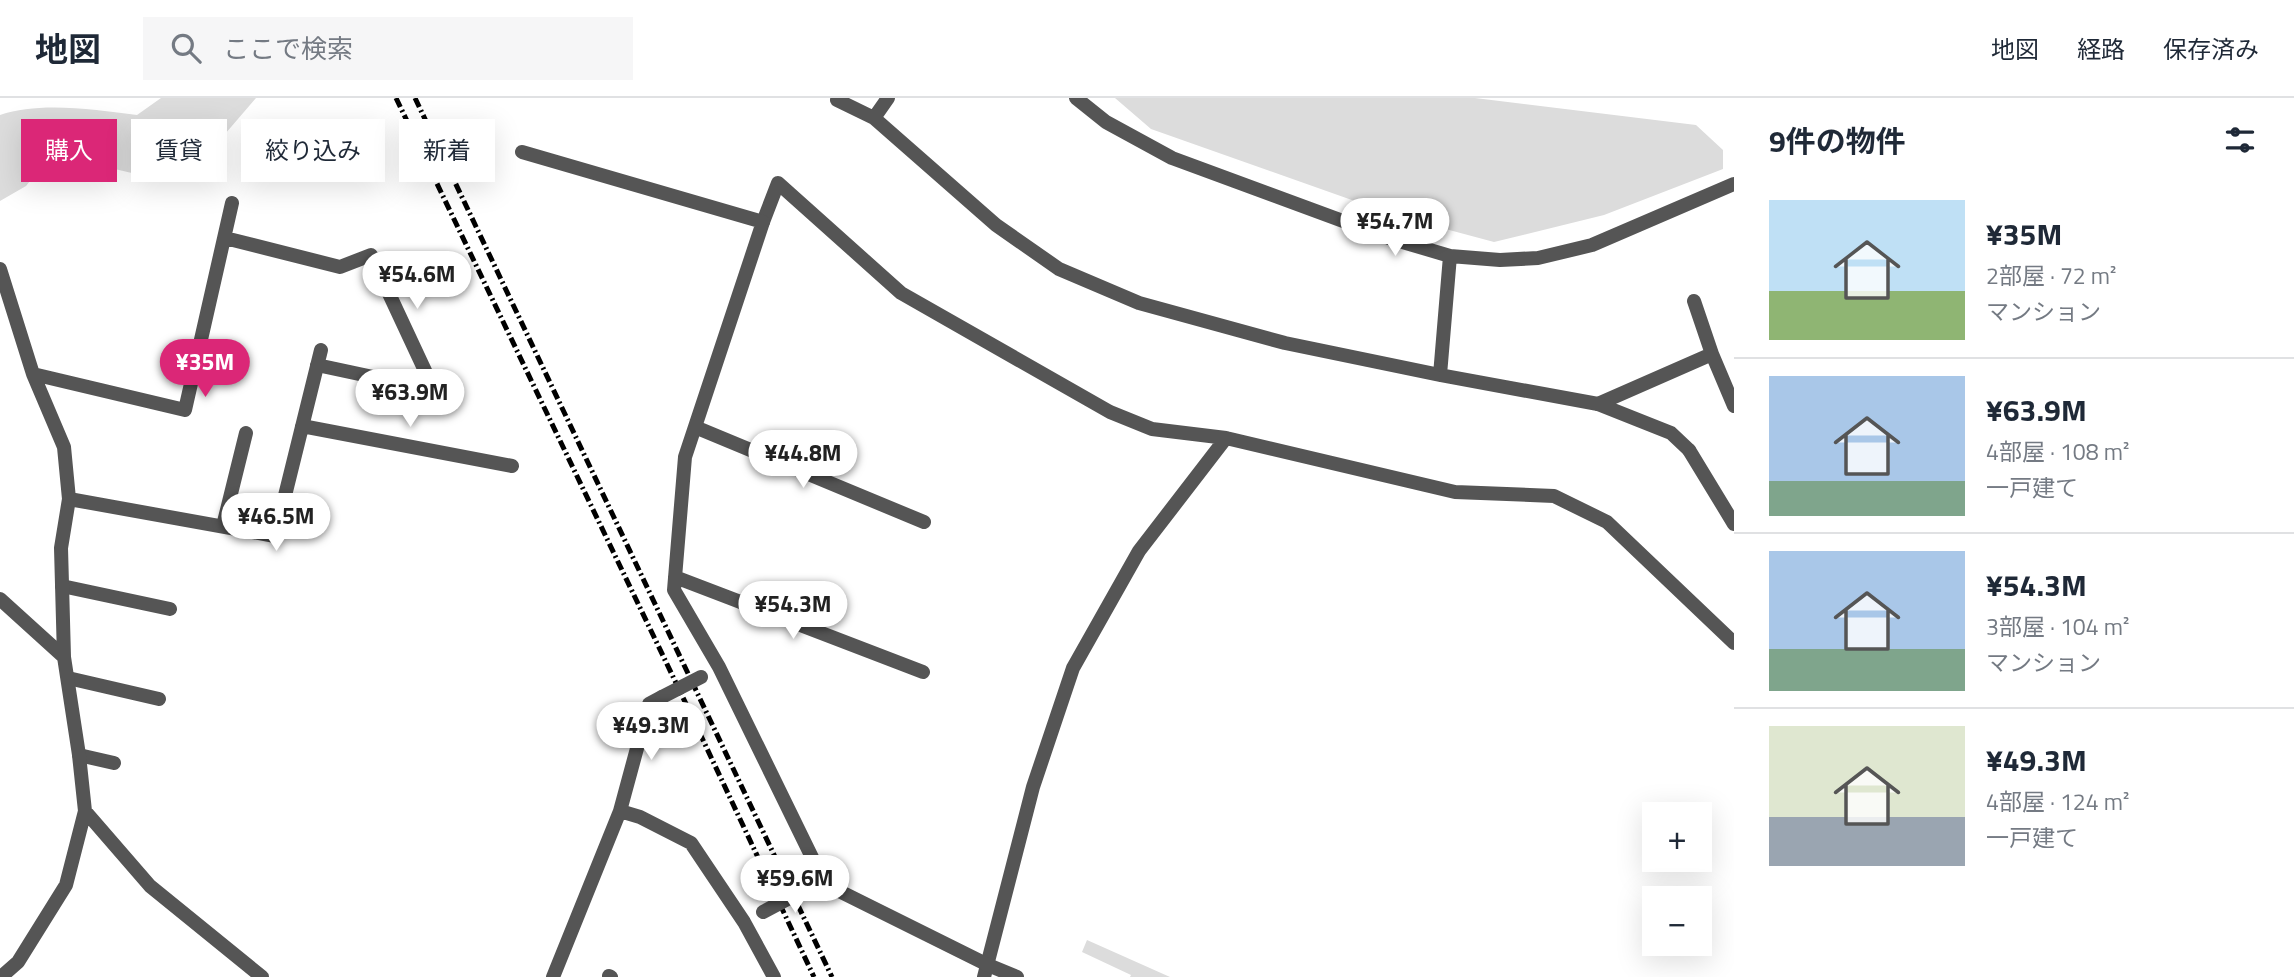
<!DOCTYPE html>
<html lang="ja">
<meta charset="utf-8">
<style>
:root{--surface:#fff;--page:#f6f6f7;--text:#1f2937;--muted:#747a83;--line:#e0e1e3;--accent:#db2777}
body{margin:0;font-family:"Titillium Web","Noto Sans JP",sans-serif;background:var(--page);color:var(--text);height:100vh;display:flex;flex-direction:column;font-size:26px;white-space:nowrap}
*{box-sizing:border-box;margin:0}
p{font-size:23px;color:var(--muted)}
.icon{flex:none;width:38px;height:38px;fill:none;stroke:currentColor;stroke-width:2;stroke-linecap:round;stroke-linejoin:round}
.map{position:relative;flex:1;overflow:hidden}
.details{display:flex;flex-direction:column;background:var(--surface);width:560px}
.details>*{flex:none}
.top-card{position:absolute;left:21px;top:21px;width:665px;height:63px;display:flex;gap:14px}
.fabs{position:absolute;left:1642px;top:704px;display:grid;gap:14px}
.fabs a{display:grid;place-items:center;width:70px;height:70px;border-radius:0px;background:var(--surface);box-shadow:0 7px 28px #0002;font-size:35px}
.price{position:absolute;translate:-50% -60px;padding:0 16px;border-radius:24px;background:#fff;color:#222;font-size:23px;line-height:46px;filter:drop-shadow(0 2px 4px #0008)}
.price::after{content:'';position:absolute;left:50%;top:42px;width:21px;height:16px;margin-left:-10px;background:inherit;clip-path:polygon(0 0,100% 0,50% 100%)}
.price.on{background:var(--accent);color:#fff}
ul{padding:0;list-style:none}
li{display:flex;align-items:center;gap:21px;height:175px;padding:0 35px}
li+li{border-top:2px solid var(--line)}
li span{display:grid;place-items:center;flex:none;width:196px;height:140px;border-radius:0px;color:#555}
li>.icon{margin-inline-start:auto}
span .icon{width:84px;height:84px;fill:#fffc;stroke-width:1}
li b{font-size:30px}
h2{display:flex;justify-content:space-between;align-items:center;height:84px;padding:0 35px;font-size:30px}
.chip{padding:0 24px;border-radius:0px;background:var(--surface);box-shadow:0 7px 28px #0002;font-size:24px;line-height:63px}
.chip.on{background:var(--accent);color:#fff}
header{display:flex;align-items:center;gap:42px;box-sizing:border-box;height:98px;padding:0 35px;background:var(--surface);border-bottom:2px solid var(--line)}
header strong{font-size:33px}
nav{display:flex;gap:38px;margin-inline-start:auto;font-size:24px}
.search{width:490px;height:63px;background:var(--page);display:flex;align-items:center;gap:18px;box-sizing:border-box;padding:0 24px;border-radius:0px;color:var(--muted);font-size:26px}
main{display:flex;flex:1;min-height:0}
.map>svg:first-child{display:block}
.green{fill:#dcdcdc}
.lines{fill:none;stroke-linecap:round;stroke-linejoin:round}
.lane{stroke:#555;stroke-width:14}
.street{stroke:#555;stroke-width:14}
.rail{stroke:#000;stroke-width:5;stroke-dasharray:10 3.5 2 3.5;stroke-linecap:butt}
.street-bridge{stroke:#555;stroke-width:14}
</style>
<header>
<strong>地図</strong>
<div class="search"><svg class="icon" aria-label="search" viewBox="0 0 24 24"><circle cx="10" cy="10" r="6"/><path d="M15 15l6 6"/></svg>ここで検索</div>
<nav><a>地図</a><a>経路</a><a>保存済み</a></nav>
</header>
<main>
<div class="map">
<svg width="1734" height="879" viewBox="0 0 1734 879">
<rect width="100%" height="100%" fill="#fff"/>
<path class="green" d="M161,0h95l-37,43 -83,33 -85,-20 -25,32 -26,15v-86c41,-14 95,-5 137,0z
M1115,0h360l221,27 27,25v19l-119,46 -110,27 -97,-26 -246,-87z
M1087,842l83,37h-40l1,-2 -49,-23z"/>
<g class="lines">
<path class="lane" d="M763,124l15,-39 123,110 209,119 42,17 74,9 229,54 99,4 53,26 127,121
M1694,203l18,53 22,52
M1598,306l114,-50
M1689,352l45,74
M223,428l23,-93
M62,488l108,23
M68,580l91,21
M79,657l35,8
M984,879l49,-190 40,-119 66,-117 87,-113"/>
<path class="street" d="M1076,0l30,24 66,36 217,80 61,18 50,4 38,-2 54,-13 142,-61
M837,2l37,18 122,107 63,44 80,34 146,40 155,32 158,29 73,29 18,17
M874,20l14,-20
M522,54l241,70 -78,235 -11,133 45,77 106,217 163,81 29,12
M225,140l115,29 31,-12 63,135 -117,-25
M0,171l33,105 31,73 5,52 -8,49 3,109
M33,276l152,36 47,-207
M1440,277l10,-119
M302,328l210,40
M695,329l229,95
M69,401l206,37 46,-186
M675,479l248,95
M0,501l64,58 15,98 6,56 65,75 112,91
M620,713l29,-107 13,-7
M609,878l2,1
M1,879l17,-15 48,-77 19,-74
M553,879l67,-166 20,6 51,26 53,79 30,55"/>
<path class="rail" d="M396,0l292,610 126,269
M415,0l417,879"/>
<path class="street-bridge" d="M662,599l39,-20
M763,814l47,-25"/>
</g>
</svg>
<div class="fabs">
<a>+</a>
<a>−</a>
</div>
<b class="price" style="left:1395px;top:160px">¥54.7M</b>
<b class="price" style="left:417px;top:213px">¥54.6M</b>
<b class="price on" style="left:205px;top:301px">¥35M</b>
<b class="price" style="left:410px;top:331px">¥63.9M</b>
<b class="price" style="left:803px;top:392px">¥44.8M</b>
<b class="price" style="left:276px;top:455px">¥46.5M</b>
<b class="price" style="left:793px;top:543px">¥54.3M</b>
<b class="price" style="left:651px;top:664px">¥49.3M</b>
<b class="price" style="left:795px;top:817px">¥59.6M</b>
<div class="top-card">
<a class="chip on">購入</a>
<a class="chip">賃貸</a>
<a class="chip">絞り込み</a>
<a class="chip">新着</a>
</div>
</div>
<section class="details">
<h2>9件の物件<svg class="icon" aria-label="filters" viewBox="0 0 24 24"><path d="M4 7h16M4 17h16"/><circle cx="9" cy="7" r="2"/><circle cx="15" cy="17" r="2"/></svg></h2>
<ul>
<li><span style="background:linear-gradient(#bfe0f5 65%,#8fb573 0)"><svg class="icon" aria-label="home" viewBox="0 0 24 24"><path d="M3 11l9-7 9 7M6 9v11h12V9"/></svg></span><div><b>¥35M</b><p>2部屋 · 72 m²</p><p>マンション</p></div></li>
<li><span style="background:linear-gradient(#a9c7e8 75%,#7fa58c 0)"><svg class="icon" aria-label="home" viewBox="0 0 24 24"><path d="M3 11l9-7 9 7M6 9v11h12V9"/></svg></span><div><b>¥63.9M</b><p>4部屋 · 108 m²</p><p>一戸建て</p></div></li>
<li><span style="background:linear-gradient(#a9c7e8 70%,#7fa58c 0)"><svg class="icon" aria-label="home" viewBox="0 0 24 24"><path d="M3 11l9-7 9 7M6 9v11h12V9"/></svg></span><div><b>¥54.3M</b><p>3部屋 · 104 m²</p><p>マンション</p></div></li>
<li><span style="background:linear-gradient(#dfe7d0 65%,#9aa5b1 0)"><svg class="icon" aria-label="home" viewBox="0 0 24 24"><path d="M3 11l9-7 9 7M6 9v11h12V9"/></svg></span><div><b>¥49.3M</b><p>4部屋 · 124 m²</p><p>一戸建て</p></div></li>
</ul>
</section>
</main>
